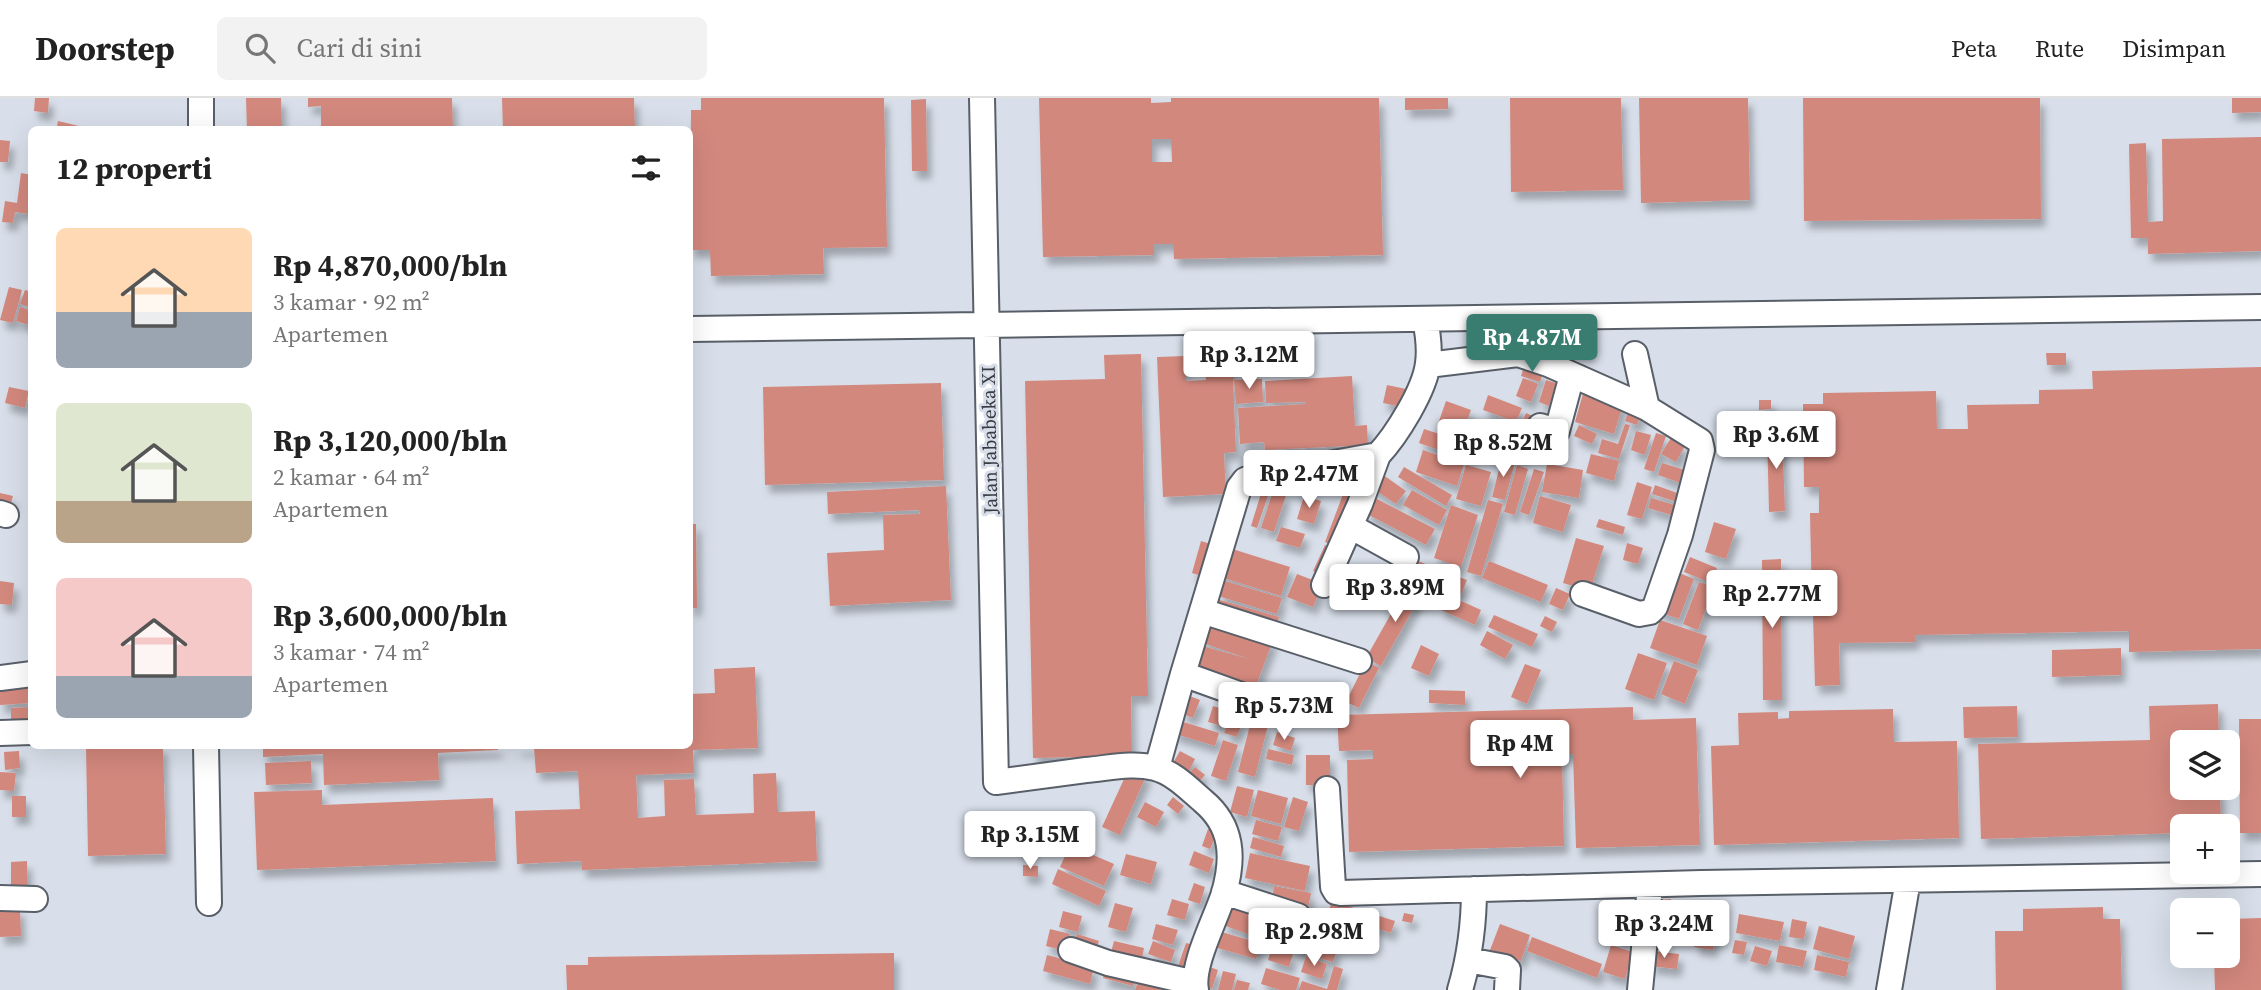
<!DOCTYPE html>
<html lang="id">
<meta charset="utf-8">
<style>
:root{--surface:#fff;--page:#f2f2f2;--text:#222;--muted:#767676;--line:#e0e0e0;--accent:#397d70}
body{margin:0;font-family:"Source Serif 4",serif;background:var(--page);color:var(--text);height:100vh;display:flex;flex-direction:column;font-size:26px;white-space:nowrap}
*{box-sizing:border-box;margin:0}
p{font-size:23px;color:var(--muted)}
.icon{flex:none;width:38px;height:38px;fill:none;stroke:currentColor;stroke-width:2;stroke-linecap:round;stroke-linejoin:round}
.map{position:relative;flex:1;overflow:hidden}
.panel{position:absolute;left:28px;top:28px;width:665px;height:623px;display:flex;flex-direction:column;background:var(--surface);border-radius:10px;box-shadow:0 7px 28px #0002}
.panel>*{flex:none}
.fabs{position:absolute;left:2170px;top:632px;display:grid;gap:14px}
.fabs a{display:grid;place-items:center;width:70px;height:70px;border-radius:10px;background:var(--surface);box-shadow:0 7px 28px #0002;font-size:35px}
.price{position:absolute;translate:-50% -60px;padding:0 16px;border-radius:7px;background:#fff;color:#222;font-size:23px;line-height:46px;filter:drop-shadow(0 2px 4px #0008)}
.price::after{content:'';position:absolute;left:50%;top:42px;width:21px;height:16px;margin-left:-10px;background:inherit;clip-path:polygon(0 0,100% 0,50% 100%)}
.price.on{background:var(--accent);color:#fff}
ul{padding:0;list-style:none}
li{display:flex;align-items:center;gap:21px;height:175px;padding:0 28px}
li span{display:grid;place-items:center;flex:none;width:196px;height:140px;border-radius:10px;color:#555}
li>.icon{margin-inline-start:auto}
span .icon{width:84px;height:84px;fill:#fffc;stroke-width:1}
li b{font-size:30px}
h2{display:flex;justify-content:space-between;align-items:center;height:84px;padding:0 28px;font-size:30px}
header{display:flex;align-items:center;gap:42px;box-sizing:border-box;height:98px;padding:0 35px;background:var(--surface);border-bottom:2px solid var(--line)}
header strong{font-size:33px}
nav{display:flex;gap:38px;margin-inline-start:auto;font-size:24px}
.search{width:490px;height:63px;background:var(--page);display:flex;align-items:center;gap:18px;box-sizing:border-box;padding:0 24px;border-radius:10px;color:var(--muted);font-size:26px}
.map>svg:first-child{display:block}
.building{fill:#d3887d;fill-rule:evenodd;filter:url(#shadow)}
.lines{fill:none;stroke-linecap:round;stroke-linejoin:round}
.minor-casing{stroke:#595f68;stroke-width:28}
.minor{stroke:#fff;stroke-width:24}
.labels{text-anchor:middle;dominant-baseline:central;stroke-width:6;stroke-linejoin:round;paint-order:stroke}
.street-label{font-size:19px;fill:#393b40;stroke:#d8dfea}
</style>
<header>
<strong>Doorstep</strong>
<div class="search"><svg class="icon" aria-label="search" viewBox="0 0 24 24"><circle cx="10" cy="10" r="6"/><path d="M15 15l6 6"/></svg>Cari di sini</div>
<nav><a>Peta</a><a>Rute</a><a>Disimpan</a></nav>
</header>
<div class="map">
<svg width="2261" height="892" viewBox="0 0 2261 892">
<defs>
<filter id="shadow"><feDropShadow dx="4.5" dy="8" stdDeviation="3.5" flood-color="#0004"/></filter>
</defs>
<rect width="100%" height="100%" fill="#d8dfea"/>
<path class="building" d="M35,0h14l-1,15 -14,-2z
M246,0h35l1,32h-35z
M308,0h144l1,32h-132v-24l-13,1z
M502,0h132l1,32h-132z
M701,0h183l3,149 -64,1 1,26 -113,2 -1,-26h-20l1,-140h10z
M1039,0h112v5l20,-1v-4h208l4,157 -209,4 -1,-15h-19v11l-111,2zM1152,41h19l1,23h-20z
M1405,0h43v11l-43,1z
M1510,0h111l2,92 -112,2z
M1639,0h109l2,102 -109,3z
M1803,0h237l1,121 -237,2z
M2232,0h29v14l-29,1z
M926,1l1,72h-15l-1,-71z
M58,23l25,6v3h-27z
M2261,39v114l-113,3v-16h-17l-2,-94 17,-1 2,79 15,-1 -1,-82z
M0,42l10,1 -2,21h-8z
M21,75l11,2 -3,39 -14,-2 -2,11 -11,-1 3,-21 12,2z
M9,189l13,3 -9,33 -13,-3z
M25,192l7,2v16l-12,-4z
M20,209l12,4v15l-16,-5z
M2046,255h20v12h-19z
M1141,256l7,342h-17l1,60 -99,2 -8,-377 80,-2 -1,-24z
M1232,257l4,97 -12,1 2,41 -63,3 -6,-140 28,-1 1,25 20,-1 -2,-24z
M1524,269l19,6 -3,9 -19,-6z
M2261,269v282l-132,3v-21l-214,4v7l-76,1 1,42 -25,1 -2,-72 15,-1v-9h-16l-2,-91h9v-26h-15l-1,-83h20v-11l113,-2 1,38h31l-1,-24 72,-1v-14l54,-1 -1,-18z
M1352,278l3,50 12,-1 1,20 -103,5 -1,-8 -24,2 -2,-36 68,-4v-2l-40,1 -1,-22z
M1523,280l15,6 -7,18 -15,-6z
M1262,281l1,23 -27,2 -2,-24z
M1546,282l10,3 -7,23 -10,-4z
M941,285l3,97 -179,5 -2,-98z
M1387,287l19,4 -4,18 -19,-4z
M9,289l20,4 -4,17 -20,-5z
M1584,292l40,12 -10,32 -39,-12z
M1488,297l34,13 -6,14 -33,-12z
M1759,302h12v9l-12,1z
M1446,303l25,9 -8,23 -25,-9z
M1630,308l13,4 -6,15 -12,-4z
M1526,315l16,7 -8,21 -17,-7z
M1487,323l10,4 -7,20 -10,-4z
M1625,326l5,1 -11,34 -21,-6 4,-14 16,5z
M1579,327l18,9 -5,10 -18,-8z
M1424,331l49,16 -5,15 -49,-17z
M1782,331l3,82 -16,1 -2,-82z
M1636,333l15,4 -6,20 -14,-5z
M1656,335l10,3 -12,36 -10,-3z
M1505,340l21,6 -4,15 -22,-6z
M1671,340l14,8 -9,16 -15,-8z
M1423,352l41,14 -7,22 -41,-14z
M1591,356l28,7 -5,20 -28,-8z
M1502,360l13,4 -10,38 -13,-3z
M1662,365l23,7 -4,13 -23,-8z
M1547,366l36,6 -4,28 -37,-6z
M1466,367l25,7 -10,34 -25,-7z
M1517,367l11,4 -13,46 -11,-3z
M1404,369l48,28 -6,11 -48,-29z
M1534,371l10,3 -15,43 -9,-3z
M1379,374l27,19 -10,13 -27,-18z
M1637,384l15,5 -10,32 -15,-4z
M1655,387l25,9 -3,8 -25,-8z
M946,388l5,114 -121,6 -3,-53 57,-3 -1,-35 37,-1 -1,-4 -91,4 -1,-22z
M1263,389l7,3 -13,38 -6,-2z
M1345,391l13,5 -20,53 -13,-5z
M1412,392l35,20 -8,15 -36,-20z
M1273,393l13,4 -12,37 -13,-4z
M0,395l13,3 -5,18 -8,-3z
M1304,398l17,5 -7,23 -17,-5z
M1540,398l31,9 -8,27 -30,-9z
M1373,399l62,32 -9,16 -61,-32z
M1651,400l27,8 -3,10 -27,-8z
M1488,402l15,4 -22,72 -14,-4z
M1451,407l27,10 -17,52 -27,-9z
M1599,421l26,8 -2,8 -27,-8z
M1714,424l22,7 -10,30 -21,-7z
M690,426h6l1,84h-7z
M1281,429l24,7 -5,14 -24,-7z
M1576,440l28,8 -14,45 -27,-8z
M1201,443l13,4 -9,32 -13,-4z
M1627,445l16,5 -5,16 -15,-4z
M1325,447l12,6 -11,25 -13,-5z
M1226,449l64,20 -9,29 -64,-20z
M1690,459l27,11 -6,15 -27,-11z
M1781,461l1,141h-19l-1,-140z
M1418,463l49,19 -6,15 -49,-18z
M1489,463l59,24 -7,17 -59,-24z
M1672,472l22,9 -15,40 -23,-8z
M1297,476l26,10 -10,23 -26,-10z
M1222,482l60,18 -5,16 -59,-18z
M0,483l14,2 -2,22 -12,-1z
M1409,484l15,8 -43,76 -15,-8z
M1699,484l15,5 -16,43 -15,-6z
M1556,490l14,6 -7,16 -14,-6z
M1446,496l35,16 -6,15 -36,-16z
M1213,500l66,19 -4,13 -65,-20z
M1494,517l44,19 -6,13 -44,-20z
M1545,518l12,6 -5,10 -12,-6z
M1208,519l65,23 -20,54 -63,-20 9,-29 50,14 -49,-17z
M1660,522l47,16 -10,29 -47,-17z
M1487,533l26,14 -8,14 -25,-14z
M1421,547l18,9 -10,22 -18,-8z
M2121,550v27l-69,2v-27z
M1638,555l29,10 -13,37 -29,-11z
M1366,563l13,7 -20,40 -13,-6z
M1674,563l24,9 -13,34 -24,-10z
M1525,566l16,6 -14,34 -16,-7z
M755,569l3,81 -65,2 1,23 -58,2 2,43 27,-2 -1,-36 30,-1 2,36 58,-2 -1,-39 23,-1 2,39 37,-1 2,50 -235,9v-9l-65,3 -2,-53 65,-2 -2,-38 -42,2 -2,-25 -16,1v-3h172v-52l25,-1 -1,-24z
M29,588l1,17 -30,2v-18z
M1429,592l36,1v14l-36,-2z
M1187,597l13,5 -7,18 -12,-5z
M2218,606l1,38h-37v46h38l1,38h-39v7l-201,6 -3,-95 172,-4 -1,-34z
M1213,608l13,4 -4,16 -14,-4z
M2017,608l1,31 -54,1 -1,-31z
M32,609v22h-21v-21z
M1633,609v13l63,-2 4,127 -124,3 -3,-94h-11l2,92 -215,6 -2,-92 26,-1v-9l-34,1 -2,-36z
M1893,611l1,33 63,-1 2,97 -245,7 -3,-99 28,-1 -1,-32 40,-1v7l11,-1v-7z
M1229,620l13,5 -5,14 -13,-4z
M2239,621h22v114h-21z
M1177,622l42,13 -4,13 -43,-13z
M1251,623l17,4 -13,52 -17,-5z
M1277,634l18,6 -4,13 -18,-6z
M1223,642l15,5 -12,36 -15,-5z
M86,648h77l3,108 -78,2z
M263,648h235v4l-60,3 1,27 -115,5 -1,-31 -60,3z
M1268,651l26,6 -2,10 -26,-6z
M19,653l1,17 -15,2 -1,-18z
M1180,653l15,8 -6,12 -16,-8z
M1306,657h24v30h-24z
M311,663l1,22 -46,2 -1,-22z
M1130,668l17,8 -27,61 -18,-8z
M1195,669l10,8 -7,8 -10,-9z
M0,674l16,1 -2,18 -14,-1z
M1237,688l17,4 -7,27 -17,-5z
M322,692v15l171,-7 3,63 -239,9 -3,-78z
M1258,692l30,8 -7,26 -30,-8z
M12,698h14v21h-14z
M1173,699l11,9 -6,8 -11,-9z
M1293,699l15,5 -9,29 -15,-4z
M1145,704l19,10 -8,15 -19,-10z
M1256,722l26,7 -4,14 -26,-7z
M1036,728v17h-17v-16z
M1208,731l9,4 -7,16 -8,-3z
M1253,739l31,9 -3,11 -31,-9z
M1070,747l44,19 -10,22 -44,-19z
M1194,753l20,8 -5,14 -20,-8z
M1250,755l60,13 -5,25 -60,-13z
M1126,756l31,8 -6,22 -31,-9z
M27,763l1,31h-17v-30z
M1023,767l15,1v11l-15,-1z
M1058,771l48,22 -7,15 -47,-22z
M1194,785l11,4 -5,17 -12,-4z
M1274,788l37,7 -3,15 -36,-7z
M1172,801l17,5 -4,16 -18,-5z
M1671,801v13l-15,1v-13z
M1332,803l63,20 -4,12 -63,-20z
M1115,805l18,5 -7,24 -18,-5z
M1230,807l38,14 -7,20 -38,-14z
M2103,809v12h17l2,71h-126l-1,-59h28v-22z
M20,810l1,28 -21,1v-28z
M1063,813l19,5 -4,16 -19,-5z
M1404,815l10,2 -2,8 -10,-2z
M1739,816l45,8 -4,19 -44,-8z
M2261,820v72h-46l-1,-34h14v-37z
M1792,821l15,3 -3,17 -15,-2z
M1697,825l19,3 -3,24 -19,-3z
M1156,826l22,6 -5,15 -21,-6z
M1500,826l30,11 -9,26 -31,-11z
M1614,827l17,3 -3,14 -17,-4z
M1819,828l36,10 -6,23 -36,-10z
M1050,831l20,5 -4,17 -20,-5z
M1274,831l18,6 -4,12 -18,-6z
M1218,833l42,12 -4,16 -42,-12z
M1077,836l22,7 -5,14 -22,-7z
M1295,839l42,12 -4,13 -42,-12z
M1532,839l70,27 -5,14 -70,-27z
M1735,842l12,2 -3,13 -12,-2z
M1114,843l30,7 -3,15 -31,-7z
M1153,843l22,9 -4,12 -23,-8z
M1186,845l12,3 -8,25 -12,-5z
M1611,847l22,7 -8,27 -22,-7z
M1779,847l28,6 -4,16 -27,-5z
M1755,848l17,5 -5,15 -17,-5z
M1272,849l21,7 -4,13 -21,-7z
M1652,853l27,3 -2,15 -27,-3z
M894,855v37h-327l-1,-25h22v-8z
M1047,857l47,12 -4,17 -47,-13z
M1817,857l32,7 -3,15 -32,-7z
M1306,858l21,8 -5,15 -21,-7z
M1207,868l11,4 -6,19 -11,-4z
M1334,868l9,3 -6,21h-38l3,-9 25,8z
M1106,869l30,8 -3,11 -30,-8z
M1266,870l34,10 -4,12h-16l-19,-6z
M1223,873l13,3 -4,16h-14z
M1139,881l34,11h-38z
M1237,882l13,3 -2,7h-14z"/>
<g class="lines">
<g class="minor-casing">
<path id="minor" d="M201,0v32
M982,0l14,684c30,-4 60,-8 90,-12 23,-2 47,-8 69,-2 19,5 34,21 48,33 30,25 31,57 21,92 -8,26 -33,72 -28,97
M690,231l1571,-22
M1635,256l12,54
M1428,267l90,-11 30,10 99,44 53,33 2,9 -22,85 -25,72 -5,5 -11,2 -56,-20
M1533,350l7,-22 17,5 15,-56
M0,415l6,2
M1350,428l56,31
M1324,487l36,-81 18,-49
M1202,513l157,50
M1183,576l111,40
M0,580l32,-4
M0,635l32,-1
M206,648l3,157
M1157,670l26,-94 56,-186 6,-8 5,-2 128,-23c18,-19 47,-65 50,-92 2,-14 0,-29 -3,-44
M1327,691l6,98 3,5 5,1 360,-10 560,-9
M1224,794l74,24
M0,800l35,1
M1071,852l37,13 87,20
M1468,862l37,7 3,3 -1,20
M1460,892c10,-34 14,-66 14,-101
M1640,892l10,-104
M1889,892l19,-110"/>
</g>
<use href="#minor" class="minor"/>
</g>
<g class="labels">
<g class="street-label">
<text transform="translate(989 342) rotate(-91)">Jalan Jababeka XI</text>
</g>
</g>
</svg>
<div class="fabs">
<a><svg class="icon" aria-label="layers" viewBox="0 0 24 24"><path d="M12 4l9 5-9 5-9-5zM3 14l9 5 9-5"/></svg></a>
<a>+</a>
<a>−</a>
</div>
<b class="price on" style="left:1532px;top:276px">Rp 4.87M</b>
<b class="price" style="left:1249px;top:293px">Rp 3.12M</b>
<b class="price" style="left:1776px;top:373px">Rp 3.6M</b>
<b class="price" style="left:1503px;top:381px">Rp 8.52M</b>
<b class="price" style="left:1309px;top:412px">Rp 2.47M</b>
<b class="price" style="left:1395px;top:526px">Rp 3.89M</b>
<b class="price" style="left:1772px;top:532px">Rp 2.77M</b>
<b class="price" style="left:1284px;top:644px">Rp 5.73M</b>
<b class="price" style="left:1520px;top:682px">Rp 4M</b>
<b class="price" style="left:1030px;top:773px">Rp 3.15M</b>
<b class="price" style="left:1664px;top:862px">Rp 3.24M</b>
<b class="price" style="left:1314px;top:870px">Rp 2.98M</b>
<section class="panel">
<h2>12 properti<svg class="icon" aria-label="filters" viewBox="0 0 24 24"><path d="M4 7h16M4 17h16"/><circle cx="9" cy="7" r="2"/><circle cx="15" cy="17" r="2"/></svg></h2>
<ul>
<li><span style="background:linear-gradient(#ffd9b3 60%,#9aa5b1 0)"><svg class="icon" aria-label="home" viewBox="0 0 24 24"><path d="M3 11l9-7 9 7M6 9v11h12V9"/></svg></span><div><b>Rp 4,870,000/bln</b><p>3 kamar · 92 m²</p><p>Apartemen</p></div></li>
<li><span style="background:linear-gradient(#dfe7d0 70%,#b9a48a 0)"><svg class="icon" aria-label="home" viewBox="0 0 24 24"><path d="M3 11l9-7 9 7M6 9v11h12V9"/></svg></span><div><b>Rp 3,120,000/bln</b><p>2 kamar · 64 m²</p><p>Apartemen</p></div></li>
<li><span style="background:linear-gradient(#f6c9c9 70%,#9aa5b1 0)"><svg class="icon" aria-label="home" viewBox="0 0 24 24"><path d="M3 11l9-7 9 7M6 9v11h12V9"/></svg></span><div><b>Rp 3,600,000/bln</b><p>3 kamar · 74 m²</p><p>Apartemen</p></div></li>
</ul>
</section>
</div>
